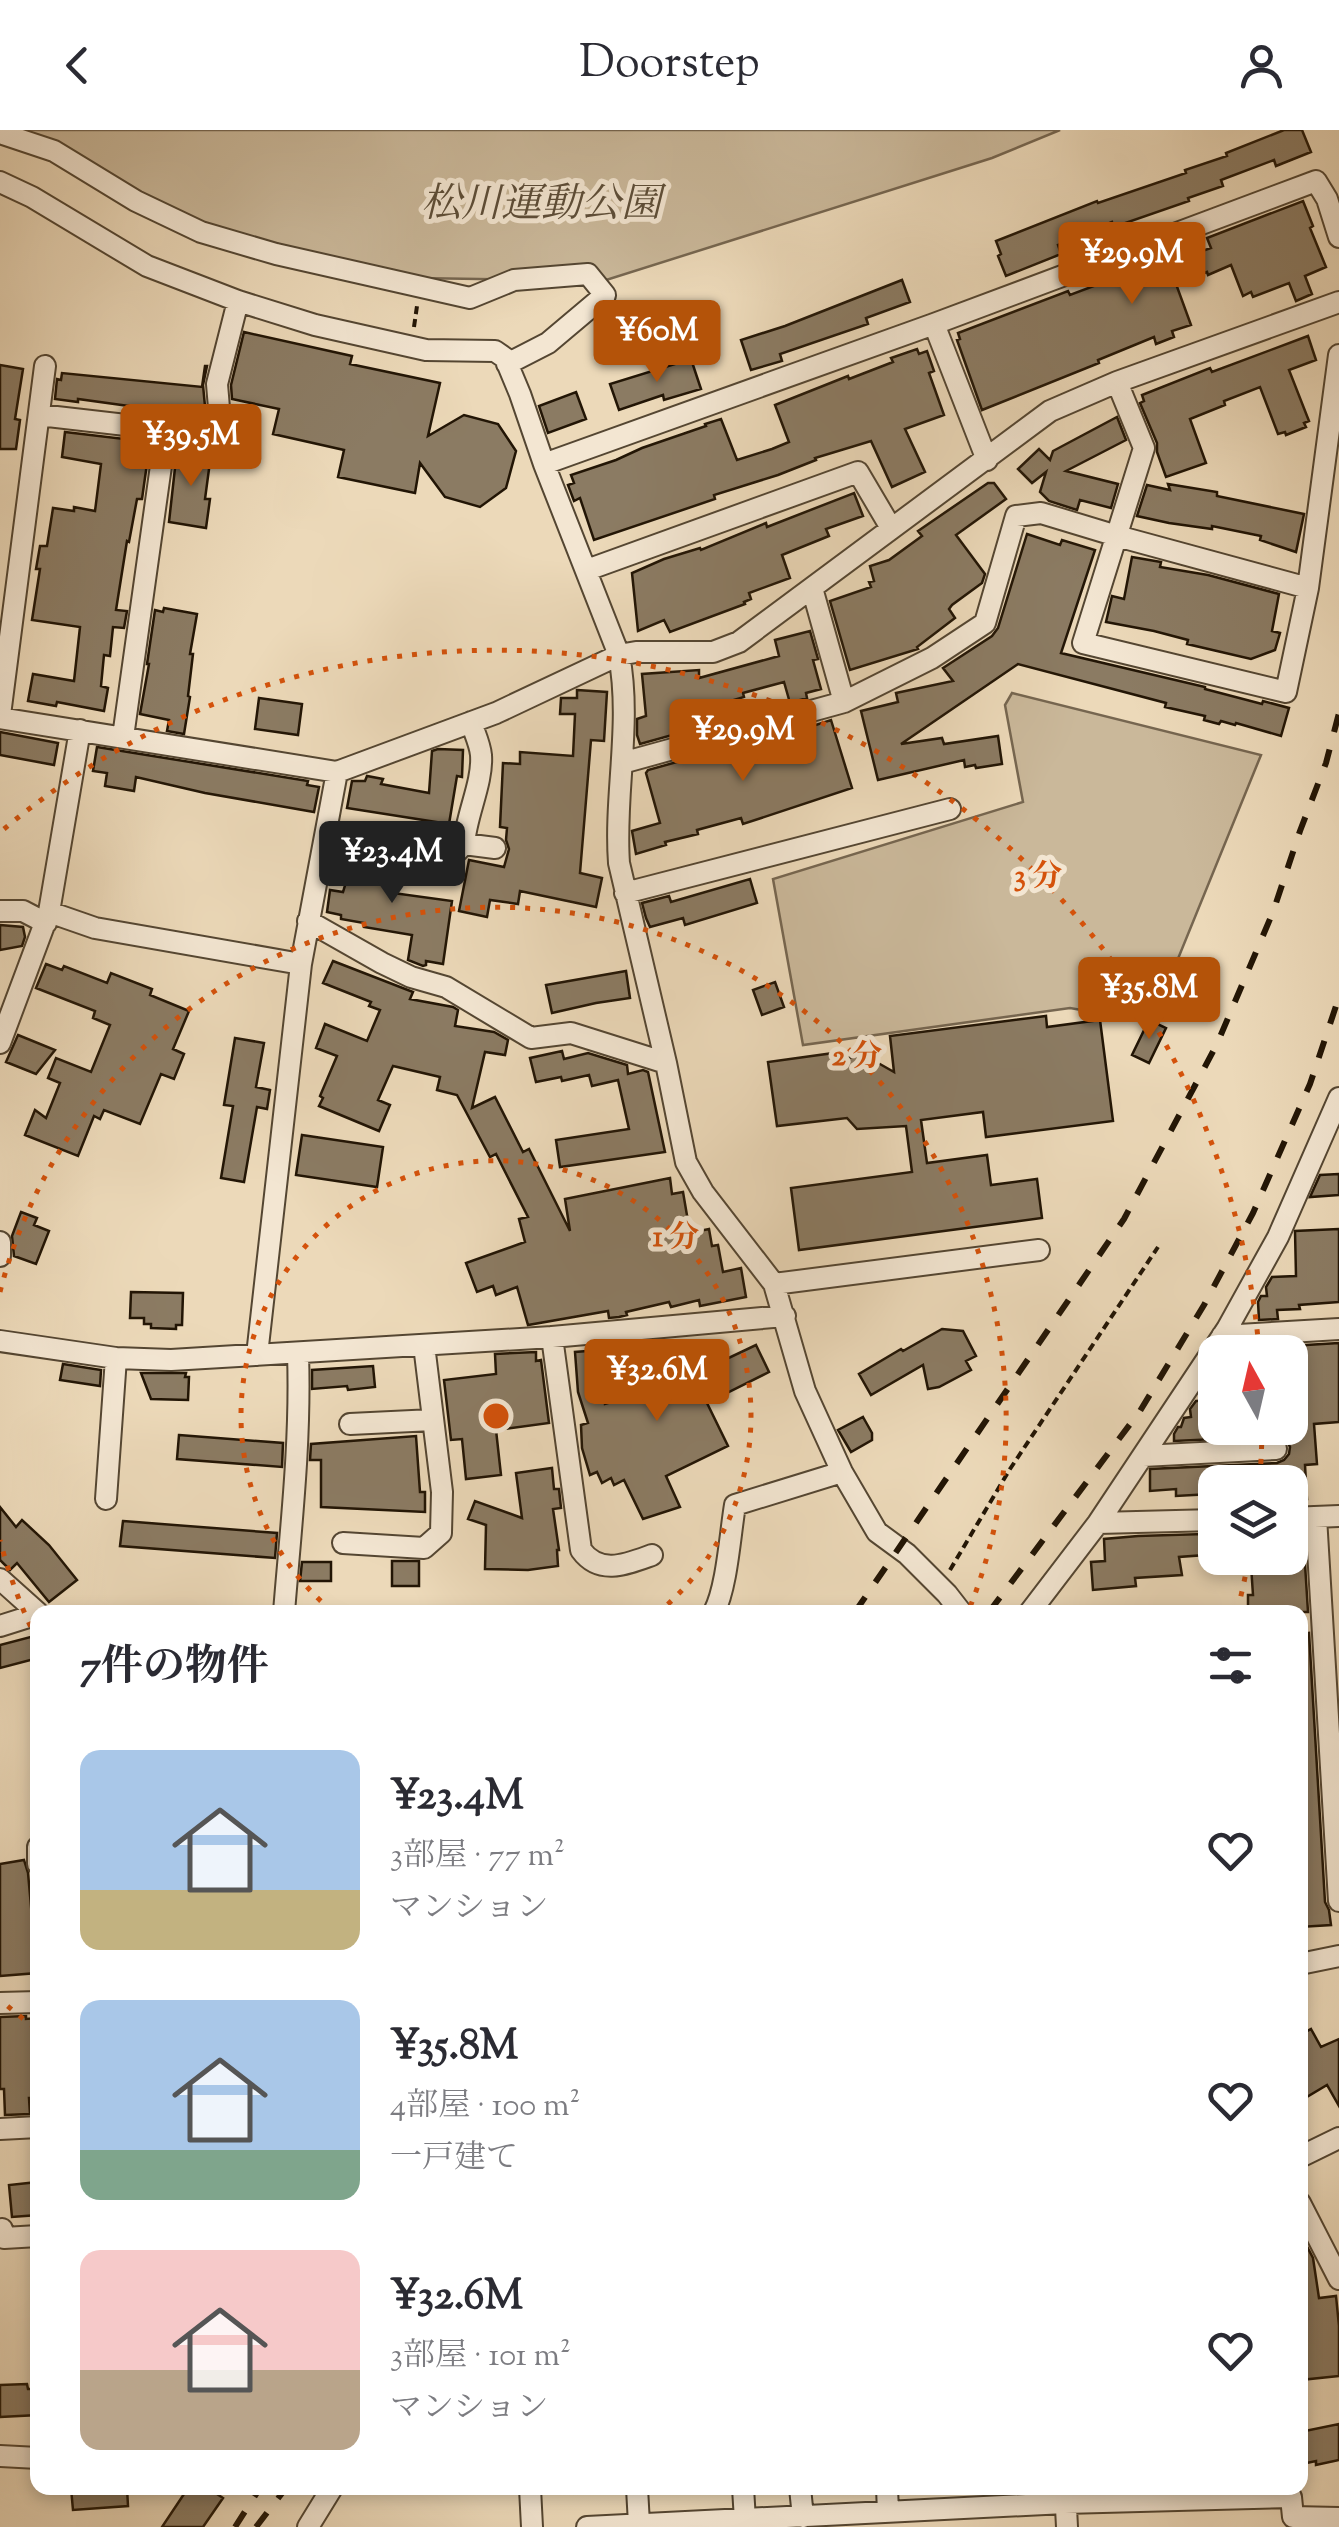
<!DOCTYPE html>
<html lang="ja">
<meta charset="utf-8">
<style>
:root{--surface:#fff;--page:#f2f2f3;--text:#2b2b33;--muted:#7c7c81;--accent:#b45309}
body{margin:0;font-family:"Sorts Mill Goudy","Noto Serif JP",serif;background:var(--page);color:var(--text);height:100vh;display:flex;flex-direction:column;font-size:38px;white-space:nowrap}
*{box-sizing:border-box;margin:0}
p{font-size:32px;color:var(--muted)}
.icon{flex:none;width:55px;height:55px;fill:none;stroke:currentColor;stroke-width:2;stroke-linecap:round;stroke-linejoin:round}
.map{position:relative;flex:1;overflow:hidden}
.side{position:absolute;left:30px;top:1475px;width:1278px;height:890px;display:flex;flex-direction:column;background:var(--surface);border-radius:20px;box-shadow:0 5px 15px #0003}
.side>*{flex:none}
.needle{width:65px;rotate:352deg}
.fabs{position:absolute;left:1198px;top:1205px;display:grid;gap:20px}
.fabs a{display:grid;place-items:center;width:110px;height:110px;border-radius:20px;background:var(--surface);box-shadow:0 5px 15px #0003;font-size:50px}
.price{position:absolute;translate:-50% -85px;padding:0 22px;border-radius:10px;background:var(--accent);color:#fff;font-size:32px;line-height:65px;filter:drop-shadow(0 2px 5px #0008)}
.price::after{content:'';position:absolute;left:50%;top:60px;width:30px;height:22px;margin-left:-15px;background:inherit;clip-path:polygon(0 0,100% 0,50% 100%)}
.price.selected{background:#222;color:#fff}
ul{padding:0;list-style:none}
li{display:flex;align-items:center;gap:30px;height:250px;padding:0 50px}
li span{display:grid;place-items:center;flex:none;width:280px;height:200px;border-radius:20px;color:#555}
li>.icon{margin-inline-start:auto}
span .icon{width:120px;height:120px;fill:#fffc;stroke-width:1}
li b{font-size:42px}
h2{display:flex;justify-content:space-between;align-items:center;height:120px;padding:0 50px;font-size:42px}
header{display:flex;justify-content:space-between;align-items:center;height:130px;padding:0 50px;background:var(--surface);font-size:45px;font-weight:600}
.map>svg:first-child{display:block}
.green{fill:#cab89a;stroke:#766650;stroke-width:2.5}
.building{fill:#8b7b63;stroke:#221505;stroke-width:2.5}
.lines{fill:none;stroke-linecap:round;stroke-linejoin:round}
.minor-casing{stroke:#544632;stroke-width:24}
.path{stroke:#221505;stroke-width:4;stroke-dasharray:8 5;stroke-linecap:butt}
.minor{stroke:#f3e6d2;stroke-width:20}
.rail{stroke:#221505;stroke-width:6;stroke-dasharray:18 18;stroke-linecap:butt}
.ring{fill:none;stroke:#d4520b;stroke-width:5;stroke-dasharray:5 10}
.labels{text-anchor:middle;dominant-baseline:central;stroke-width:10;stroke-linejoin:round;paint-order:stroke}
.park-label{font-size:40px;font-style:italic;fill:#5d4e39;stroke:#f3e6d2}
.centre{fill:#d4520b;stroke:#f3e6d2;stroke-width:5}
.ring-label{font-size:30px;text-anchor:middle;font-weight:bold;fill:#d4520b;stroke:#f3e6d2;stroke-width:10;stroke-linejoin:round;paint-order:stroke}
</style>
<header><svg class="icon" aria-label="back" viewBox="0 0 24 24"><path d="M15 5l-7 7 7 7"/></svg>Doorstep<svg class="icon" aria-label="person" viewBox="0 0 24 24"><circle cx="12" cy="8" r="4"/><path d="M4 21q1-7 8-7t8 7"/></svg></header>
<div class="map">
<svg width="1339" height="2397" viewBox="0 0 1339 2397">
<rect width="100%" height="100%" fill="#ecd9b9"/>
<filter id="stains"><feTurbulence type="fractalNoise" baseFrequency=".002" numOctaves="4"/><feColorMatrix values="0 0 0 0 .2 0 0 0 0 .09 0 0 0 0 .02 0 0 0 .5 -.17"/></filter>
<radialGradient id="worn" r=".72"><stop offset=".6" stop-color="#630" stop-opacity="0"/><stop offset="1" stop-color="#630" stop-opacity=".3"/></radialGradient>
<path class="green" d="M22,0h1038l-68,28 -389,123 -249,-4 -184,-54z
M1012,563l249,62 -99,243 -29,21 -63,-11 -267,37 -30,-166 250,-77 -18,-97z"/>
<path class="building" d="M1284,0h18l9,22 -35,14 -2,-6 -53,20 2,6 -35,12 1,3 -75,26 -2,-5 -54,23 3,9 -55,22 -8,-20 3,-2 -5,-13 101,-40 1,2 88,-30 -1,-3 42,-14 -1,-3z
M1303,71l10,25 -3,2 16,39 -21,9 7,18 -16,7 -7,-18 -36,14 -2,-5 -8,4 -12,-31 -23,10 -1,-3 -31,12 15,41 -19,6 2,6 -18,7 -2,-7 -56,23 1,3 -117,47 -25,-70 3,-1 -2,-6 110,-42 2,4 64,-24 -2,-3 44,-17 3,8 32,-11 -4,-10z
M902,150l8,22 -44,16 2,6 -88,30 2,7 -31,9 -10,-30 44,-14z
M244,202l108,24 -2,8 90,19 -12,53 36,-21 34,9 18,27 -10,37 -26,19 -35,-10 -25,-34 -5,30 -77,-16 6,-27 -71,-16 6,-25 -47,-10 -1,-14z
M1308,206l8,24 -27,10 20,51 -5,2 2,4 -20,8 -1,-3 -7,2 -18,-47 -36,14 1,4 -35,14 16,44 -40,14 -9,-25v-9l-17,-40 4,-2 -2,-6 68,-27 2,4z
M917,219l2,5 8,-3 7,20 -5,2 15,42 -39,14 20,43 -33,15 -21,-46 -56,17 1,2 -38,15 -64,20 1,4 -121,41 -14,-42 -6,3 -6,-16 6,-2 -3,-8 45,-15 26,-12 64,-22 -1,-2 16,-5 16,41 35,-11 17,-7 -14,-37 73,-29 1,3 44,-17 -2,-4z
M691,229l10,30 -37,11 -1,-5 -44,15 -9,-26z
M0,235l23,4 -8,50 5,1 -4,29h-16z
M205,236h2l-4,19 3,32 -24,-2 1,-4 -47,-4 -58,-8v3l-23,-3 2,-20 4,1 1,-7 140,14z
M576,262l10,27 -38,14 -9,-27z
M1117,287l9,23 -60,31 52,13 -7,24 -31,-8 -3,10 -28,-9 -9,-9 6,-20 -14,11 -14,-14 21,-20 11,11 3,-9z
M65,302l85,10 -8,57h-5l-8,43 -2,-1 -11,69 11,1 -3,17 -11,-1 -3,29 -6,-1 -3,31 7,2 -4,23 -47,-9 -1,4 -28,-5 5,-27 41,7 6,-54 -48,-7 8,-51h-4l4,-23h7l6,-38 21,3v-4l21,4 6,-47 -39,-7z
M177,320l34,4 -6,45h5l-4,29 -37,-6z
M988,353h6l12,16 -50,36 29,39 -3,9 -30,22 -3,4 6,9 -38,29 1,2 -68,21 -20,-69 41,-14 -2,-5 5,-1 -4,-15 19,-6 33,-24 -4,-5z
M1168,354l49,8v4l87,18 -8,38 -36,-12 1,-4 -49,-10v3l-43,-6 -32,-7 10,-31 23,5z
M854,363l9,23 -37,13 3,7 -47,19 8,23 -41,15 2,6 -7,3 1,2 -75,28 -6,-12 -26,11 -6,-58 32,-14 36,-11 1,2 65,-27 1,4z
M1027,404l33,11 2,-5 33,10 -34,103 144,34v2l57,15 1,-3 26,7 -8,28 -45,-13 -1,2 -14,-4 -2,3 -15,-4 1,-4 -40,-9 1,-4 -148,-39 -117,80 41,-6 2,6 54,-8 4,28 -26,4 -1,-3 -10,2 -1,-7 -86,20 -17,-69 37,-9 -2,-9 57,-12 -10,-13 49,-32 6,-8z
M1132,427l29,5 -1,5 48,8 71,19 -7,37 8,2 -5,17 -24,9 -64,-15 1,-4 -34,-9 -48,-9 6,-26 12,3z
M164,478l33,6 -7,40h3l-5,42 2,1 -6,37 -17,-3 2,-11 -29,-6 9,-50h-2l8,-54 8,2z
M810,501l8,28 -5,1 8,29 -15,4 1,5 -17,5 -6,-21 -41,11 1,4 -37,11 5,16 -72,20 -3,-9v-16l9,-3 -4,-42 57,-4v8l80,-22 -4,-16z
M577,560l30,2 -3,49 -13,-1 -11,133 22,5 -6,29 -76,-16 -2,13 -28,-4 -3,17 -28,-6 10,-51 35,7 5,-18 -3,-9 1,-12 -7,-1 3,-64 17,1v-12l53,4 2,-42h-15l1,-16h16z
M259,568l43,6 -4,31 -43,-6z
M831,590l21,68 -109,36 -2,-6 -44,12 1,4 -33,8 1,3 -30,9 -4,-23 28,-8 -14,-50 2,-3 72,-20 39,-9 1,2z
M0,602l58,11 -4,22 -54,-10z
M97,617l211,34 -1,4 12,2 -5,25 -109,-19 -69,-16 -2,14 -29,-5 2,-13 -14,-2z
M438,619l25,1 -1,27 -5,-1 -8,48 -102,-16 5,-27h13l2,-5 16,3 -2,5 48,9 3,-42z
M357,716l45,14 -9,33 59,8 -9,63 -17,-3v4l-3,1 -15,-6 4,-25 -48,-8v-4l-23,-4v-4l-14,-3 3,-22 13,2z
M750,749l7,24 -72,22 -2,-7 -33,9 -4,-9 -4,-15 27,-7 2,6z
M0,795l23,2 2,10 -3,9 -22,4z
M333,831l80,31 -3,7 43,8 5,3 -3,16 39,6 14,8 -3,15 -20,-3 -13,56 23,-11 28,55 6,-3 41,82 -5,-32 105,-21 2,16 11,-2 7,41 19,-4 3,17 6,-1 5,27 18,-4 5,29 -46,9 -1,-6 -28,7 -2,-5 -43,10 1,3 -8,2 -10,1 -1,-7 -80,14 -11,-38 -21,8 -3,-9 -16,6 -11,-29 59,-21 -6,-23 9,-2 -32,-63 -6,3 -33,-62 -20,-5 3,-13 -47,-11 -15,34 12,5 -11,26 -60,-25 4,-8 -3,-2 17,-40 -21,-8 9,-24 42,17 13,-31 -11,-4 2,-4 -48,-19z
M46,834l16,6 2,-4 43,17 4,-10 41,16 -2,6 39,16 -16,38 11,5 -10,25 -13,-5 -21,50 -36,-14 -4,9 -6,-3 -16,40 -53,-21 10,-25 11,8 14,-35 -12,-5 8,-20 35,14 19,-47 -17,-7 2,-7 -59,-23z
M626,841l4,27 -34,5 -44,10 -6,-28z
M775,852l9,25 -22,8 -9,-25z
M1046,886l1,11 53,-7 13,101 -127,16 -3,-25 -62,8 6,43 60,-8 4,30 46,-6 5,39 -243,32 -8,-62 121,-16 -6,-46 -49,3 -10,-11 -70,8 -9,-64 73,-10 1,7 22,-4 30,17 -4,-36z
M1149,890l17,8 -17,35 -17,-8z
M18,905l37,15 -19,24 -30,-12z
M235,908l29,5 -8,44 14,3 -3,19 -10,-2 -13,75 -23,-4 12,-72 -9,-1z
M562,921l2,8 24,-6 39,12 1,9 15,-4 5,2 17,80 -105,15 -4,-27 73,-11 -11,-49 -26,6 -3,-11 -27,6 -1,-4 -25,5 -6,-24z
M302,1005l81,12 -6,40 -81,-12z
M1339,1044v21l-29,2 10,-22z
M21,1082l16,6 -3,7 15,6 -13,33 -22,-8 -2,-20z
M1339,1099v73l-40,3 1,4 -23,1 1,9 -19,1 -1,-18 3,-6h6l-1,-9 6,-10 24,-1 -1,-45z
M131,1162l52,1 -1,32h-6v4l-25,-1v-4h-7v-6h-14z
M942,1199l21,2 13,25 -10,5 5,9 -32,17 -11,2 -5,-24 -52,30 -12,-21 42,-25 2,2z
M1339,1213v79l-25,2 3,40 -12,1 2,34 -17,1v-18h-80l1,12 -35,2v-7l-26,2v-22l127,-6 7,-3 5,-6 1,-7 -3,-6 -6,-5 -107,5v-7l4,-7h3l3,-9 7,-1 -1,-8 6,-8 19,-1v28h75v-82z
M756,1215l13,27 -62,31 21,43 -62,30 14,31 -37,12 -19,-39 -10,5 -3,-7 -9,5 -5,-11 -7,3 -8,-27 -1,-23 7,-2 -10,-31 -3,-40 25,-2 5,54 38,-11 7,-19 18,-8 27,8z
M536,1222v9l5,-1 8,63 -53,7 5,45 -35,4 -4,-40 -11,1 -7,-60 52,-6 -1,-20z
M63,1234l38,6 -1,16 -40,-6z
M373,1236l2,21 -27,3 -1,-4 -35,3v-19z
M141,1243h45l-1,4h4l-1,23 -37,-1z
M863,1287l9,16v7l-21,12 -13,-22z
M179,1305l104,8 -1,24 -105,-8z
M416,1306l4,56h5v20l-104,-5v-47h-11l1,-16z
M552,1338l2,21h5l2,19 -8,1 6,41h-2l1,16 -30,4 -43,-1 1,-44 -18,-6 7,-18 47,17 -6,-45z
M0,1377l16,20 6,-7 27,25 28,35 -28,22 -32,-39 -7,7 -10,-10z
M123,1391l154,12 -2,25 -155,-12z
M1303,1402l5,80h-60v-17h5l-2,-30h12v-3l27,-2v-27z
M1204,1404l1,21 -26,2 3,18 -47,3 1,8 -43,4 -2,-28 14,-1 -1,-22 34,-3z
M392,1431h27v25h-27z
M302,1432h29v19h-31z
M1309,1503l16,269 4,8 2,15 -31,2v-293z
M38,1505v23l-38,10v-23z
M24,1730l4,13 9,100 -37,3v-112z
M26,1886v3l12,-1v80h-9l1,16 -25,1 -1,-26h-4v-72z
M1311,1899l10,18 18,-8v67l-12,-21 -27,16v-66z
M38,2052v33l-26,2 -3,-32z
M1300,2109h3l10,19 6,40 17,-2 3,30v50l-39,4z
M27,2254l1,5h10v26l-38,2v-32z
M1339,2294v36l-23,5v-4l-14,3 -2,-32z
M71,2358h56l1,18 -55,4z
M188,2358h20l15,10 -20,29h-41z"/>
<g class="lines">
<g class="minor-casing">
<path id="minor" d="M0,3l54,18 82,50 65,31 75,22 194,44 44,-18 74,-6 17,21 -57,48 -41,21
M0,52l32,15 115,69 91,35 77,24 111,25 69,1 10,7 15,36 24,70 75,191c13,69 -5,139 0,208l47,200 20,99 17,30 71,92 31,107 37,81 35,60 30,22 40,40 14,18
M934,194l53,136
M1117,252l27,66 -61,195 203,49 22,-104 31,-233
M39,285l165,19 31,-4 14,5
M221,302l-4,-48 21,-83
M544,334l390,-140 382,-143 11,18 12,38
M587,440l271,-98 33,56
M812,458l32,114
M0,585l45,-349
M0,588l337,54 159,-59 123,-58 17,-3h77l26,-10 311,-231 67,-29 222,-80
M123,607l43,-307
M622,633l222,-61 88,-44 53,-35 31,-107 25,-3 76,23 191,52
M464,714l31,4
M445,734l19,-20c2,-29 19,-61 17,-89 -1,-11 -7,-23 -10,-33
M625,763l325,-84
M0,781h23l23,12
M49,782l46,16 206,36
M308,791l74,42 29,14 35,10 85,51 40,-5 95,30
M0,913l49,-131 31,-182
M0,1126v-14
M774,1154l265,-34
M1222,1206l117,-7
M552,1207l29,213c19,26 46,14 71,5
M0,1211l116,17 55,2 381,-23 233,-21
M257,1225l44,-391 36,-192
M350,1294l83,-4
M1143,1326l133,-7
M106,1369l10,-141
M1316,1387l23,384
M1290,1388l49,-2
M1098,1393l117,-3
M343,1413l81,5 17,-15 1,-41 -18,-147
M0,1449l38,34
M284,1482c7,-86 17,-172 14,-258
M714,1482c13,-25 16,-77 21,-107l107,-33
M1030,1482l68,-89 129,-194 51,-92 61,-139
M0,1496l38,-12
M38,1717v17
M1300,1834l39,-8
M0,1873l38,-1
M0,1999l38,-2
M1300,2027l39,-19
M1300,2073l39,76
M2,2099l2,9 34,-2
M0,2326l38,2
M530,2358l2,39
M637,2358l2,36
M743,2358l2,32
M800,2358l3,29
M887,2358l1,24
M1065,2358l2,39
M308,2397l24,-39
M587,2397l478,-24 226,-6 2,20 46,1"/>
</g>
<path class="path" d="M414,197l3,-21
M950,1440l60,-101 148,-222"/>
<use href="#minor" class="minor"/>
<path class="rail" d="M855,1482l269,-393 93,-175 56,-132 27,-81 26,-68 13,-50
M989,1482l151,-201 64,-106 49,-92 57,-129 29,-87
M235,2397l25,-39
M256,2397l30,-39"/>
</g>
<g class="ring">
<path d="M332 1481A255 255 0 1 1 660 1481"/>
<path d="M37 1510A511 511 0 0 1 0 1410M0 1162A511 511 0 1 1 968 1482"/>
<path d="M1262 1299A766 766 0 0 1 1260 1346M1248 1432A766 766 0 0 1 1238 1478M35 1898A766 766 0 0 1 4 1873M4 699A766 766 0 0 1 1259 1219"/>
</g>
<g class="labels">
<g class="park-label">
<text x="541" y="76">松川運動公園</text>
</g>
</g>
<circle cx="496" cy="1286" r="15" class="centre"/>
<g class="ring-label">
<text x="1038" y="755">3 分</text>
<text x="857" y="935">2 分</text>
<text x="676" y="1116">1 分</text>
</g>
<rect width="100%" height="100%" filter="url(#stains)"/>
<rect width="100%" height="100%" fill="url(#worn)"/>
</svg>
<div class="fabs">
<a><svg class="needle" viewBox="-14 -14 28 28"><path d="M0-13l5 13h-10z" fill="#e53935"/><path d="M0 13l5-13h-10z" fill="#7c7c81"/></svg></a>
<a><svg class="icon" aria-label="layers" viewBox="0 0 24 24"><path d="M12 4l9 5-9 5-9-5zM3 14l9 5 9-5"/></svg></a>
</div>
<b class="price" style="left:1132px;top:177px">¥29.9M</b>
<b class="price" style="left:657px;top:255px">¥60M</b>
<b class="price" style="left:191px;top:359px">¥39.5M</b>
<b class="price" style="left:743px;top:654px">¥29.9M</b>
<b class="price selected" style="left:392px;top:776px">¥23.4M</b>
<b class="price" style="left:1149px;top:912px">¥35.8M</b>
<b class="price" style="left:657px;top:1294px">¥32.6M</b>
<section class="side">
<h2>7件の物件<svg class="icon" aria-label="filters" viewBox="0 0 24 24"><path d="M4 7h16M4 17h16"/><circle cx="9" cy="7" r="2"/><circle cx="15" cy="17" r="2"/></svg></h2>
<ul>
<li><span style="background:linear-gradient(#a9c7e8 70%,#c2b280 0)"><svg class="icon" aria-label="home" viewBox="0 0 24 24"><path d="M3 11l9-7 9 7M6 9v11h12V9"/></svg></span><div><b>¥23.4M</b><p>3部屋 · 77 m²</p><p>マンション</p></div><svg class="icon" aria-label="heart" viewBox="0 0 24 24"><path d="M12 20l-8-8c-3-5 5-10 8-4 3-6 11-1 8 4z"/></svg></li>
<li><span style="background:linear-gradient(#a9c7e8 75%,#7fa58c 0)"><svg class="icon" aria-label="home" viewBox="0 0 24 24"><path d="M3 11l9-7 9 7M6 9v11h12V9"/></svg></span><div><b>¥35.8M</b><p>4部屋 · 100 m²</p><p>一戸建て</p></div><svg class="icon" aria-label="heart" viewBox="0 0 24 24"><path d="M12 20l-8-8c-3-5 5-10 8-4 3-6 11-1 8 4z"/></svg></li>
<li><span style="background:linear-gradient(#f6c9c9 60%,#b9a48a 0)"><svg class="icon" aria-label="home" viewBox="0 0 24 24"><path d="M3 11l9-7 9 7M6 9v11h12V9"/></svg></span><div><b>¥32.6M</b><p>3部屋 · 101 m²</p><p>マンション</p></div><svg class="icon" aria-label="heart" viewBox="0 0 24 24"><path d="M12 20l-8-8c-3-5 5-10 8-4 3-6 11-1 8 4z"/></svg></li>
</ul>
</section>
</div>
